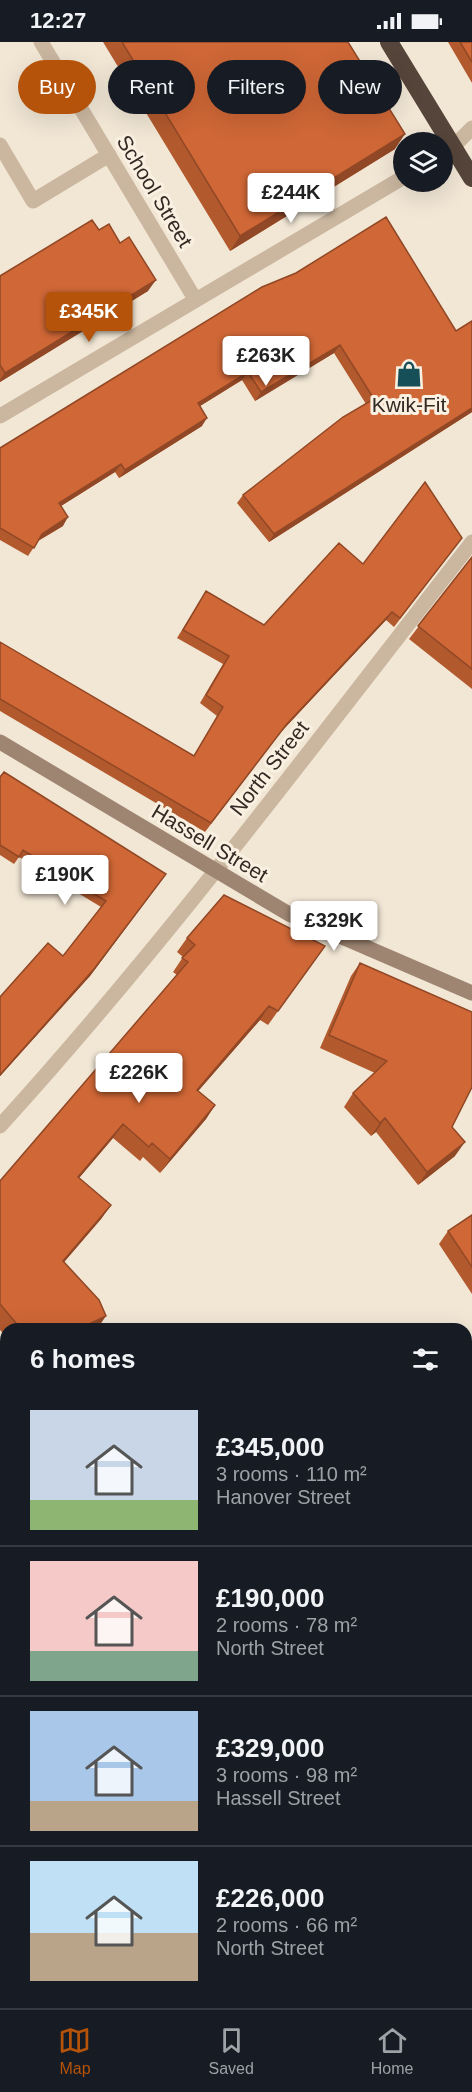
<!DOCTYPE html>
<meta charset="utf-8">
<style>
:root{--surface:#171b24;--page:#242831;--text:#f1f3f6;--muted:#9ea1a6;--line:#363941;--accent:#b45309}
body{margin:0;font-family:Helvetica,sans-serif;background:var(--page);color:var(--text);height:100vh;display:flex;flex-direction:column;font-size:22px;white-space:nowrap}
*{box-sizing:border-box;margin:0}
p{font-size:20px;color:var(--muted)}
.icon{flex:none;width:33px;height:33px;fill:none;stroke:currentColor;stroke-width:2;stroke-linecap:round;stroke-linejoin:round}
.map{position:relative;flex:1;overflow:hidden}
.drawer{position:absolute;left:0px;top:1281px;width:472px;height:686px;display:flex;flex-direction:column;background:var(--surface);border-radius:18px 18px 0 0;box-shadow:0 6px 24px #0002}
.drawer>*{flex:none}
.top-card{position:absolute;left:18px;top:18px;width:436px;height:54px;display:flex;gap:12px}
.fabs{position:absolute;left:393px;top:90px;display:grid;gap:12px}
.fabs a{display:grid;place-items:center;width:60px;height:60px;border-radius:50%;background:var(--surface);box-shadow:0 6px 24px #0002;font-size:30px}
.price{position:absolute;translate:-50% -51px;padding:0 14px;border-radius:6px;background:#fff;color:#222;font-size:20px;line-height:39px;filter:drop-shadow(0 2px 3px #0008)}
.price::after{content:'';position:absolute;left:50%;top:36px;width:18px;height:14px;margin-left:-9px;background:inherit;clip-path:polygon(0 0,100% 0,50% 100%)}
.price.on{background:var(--accent);color:#fff}
ul{padding:0;list-style:none}
li{display:flex;align-items:center;gap:18px;height:150px;padding:0 30px}
li+li{border-top:2px solid var(--line)}
li span{display:grid;place-items:center;flex:none;width:168px;height:120px;border-radius:0px;color:#555}
li>.icon{margin-inline-start:auto}
span .icon{width:72px;height:72px;fill:#fffc;stroke-width:1}
li b{font-size:26px}
h2{display:flex;justify-content:space-between;align-items:center;height:72px;padding:0 30px;font-size:26px}
.chip{padding:0 21px;border-radius:27px;background:var(--surface);box-shadow:0 6px 24px #0002;font-size:21px;line-height:54px}
.chip.on{background:var(--accent);color:#fff}
.status{display:flex;justify-content:space-between;align-items:center;height:42px;padding:0 30px;background:var(--surface);direction:ltr}
.status svg{height:16px;fill:currentColor}
.dock{display:flex;justify-content:space-around;align-items:center;height:84px;border-top:2px solid var(--line);background:var(--surface);font-size:16px;color:var(--muted)}
.dock a{display:grid;justify-items:center;gap:3px}
.dock .on{color:var(--accent)}
.map>svg:first-child{display:block}
.green{fill:#afc294}
.lines{fill:none;stroke-linecap:round;stroke-linejoin:round}
.lane{stroke:#cbb7a0;stroke-width:15}
.street{stroke:#cbb7a0;stroke-width:15}
.secondary{stroke:#9e8572;stroke-width:15}
.highway{stroke:#56453a;stroke-width:18}
.wall{fill:#b2592e}
.shaded-wall{fill:#914826}
.building{fill:#cf6736;stroke:#914826;stroke-width:1.5}
.labels{text-anchor:middle;dominant-baseline:central;stroke-width:6;stroke-linejoin:round;paint-order:stroke}
.street-label{font-size:21px;fill:#342a24;stroke:#faf0e1}
.poi-label{font-size:21px;fill:#342a24;stroke:#faf0e1}
</style>
<div class="status"><b>12:27</b><svg viewBox="0 0 49 12"><path d="M0 12V9h3v3zM5 12V6h3v6zM10 12V3h3v9zM15 12V0h3v12zM26 1h20v11H26zM47 4h2v5h-2z"/></svg></div>
<div class="map">
<svg width="472" height="1966" viewBox="0 0 472 1966">
<rect width="100%" height="100%" fill="#f2e7d5"/>
<path class="green" d="M6,1609v351l83,1 4,5h-93v-353z"/>
<g class="lines">
<path class="lane" d="M0,103l33,56 76,-46"/>
<path class="street" d="M41,0l154,257
M442,112l11,-7 19,-19
M0,374l404,-239
M0,1084c168,-185 318,-387 472,-584
M0,1360l6,8
M466,1380l6,-4
M466,1665l6,-4
M466,1900l6,5"/>
<path class="secondary" d="M0,700l289,172 183,79"/>
<path class="highway" d="M389,0l83,136"/>
</g>
<path class="wall" d="M103,0h245l47,107 -165,102z
M448,0h24v41z
M99,188l49,61 -148,91v-106z
M262,245l194,44 16,-10v91l-203,130 -32,-39 6,-8 123,-91 -32,-51 -79,48 -13,-21 -42,26 2,20 -83,52 -4,-6 -54,34 2,20 -25,15 -10,15 -28,-16v-92z
M462,496l-68,89 -8,-7 -106,113 -75,99 -205,-121v-69l194,114 23,-40 -17,-13 23,-39 -46,-26 29,-47 58,34 99,-61z
M472,515v132l-63,-50z
M0,735l166,97 -76,102 -90,100v-79l63,-41 38,-49 -82,-50 -5,7 -14,-9z
M187,896l138,8 -57,79 -8,-5 -62,71 17,14 -9,14 -46,54 -17,-16 -3,4 -27,-23 -34,40 32,27 -10,14 -37,43 33,67h-91v8l-6,-7v-149l177,-206 -4,-3 10,-15 -6,-5z
M360,921l92,164 3,29 -37,29 -42,-53 -5,4 -27,-29 9,-14 22,-20 -55,-25 31,-72z
M472,1173v79l-33,-50 9,-13z
M0,1372l6,7v137l-6,-8z
M466,1683l6,8v156l-6,-6z"/>
<path class="shaded-wall" d="M405,92l-10,15 -165,102 10,-15z
M156,238l-8,11 -148,91v-2l5,-7z
M340,303l-6,8 -79,48 6,-9z
M248,330l-6,8 -50,31 6,-8z
M472,366v4l-203,130 5,-8z
M207,376l-5,8 -83,52 6,-8z
M121,422l-6,8 -62,39 6,-8z
M68,475l-5,9 -27,16 6,-8z
M392,570l-6,8 -106,113 -75,99 81,-107z
M166,832l-76,102 -90,100v-1z
M269,964l-9,14 -73,84 10,-14z
M215,1063l-9,14 -46,54 10,-14z
M385,1076l-9,14 -5,4 9,-13z
M123,1082l-10,14 -45,53 10,-14z
M465,1100l-10,14 -37,29 9,-13z
M111,1163l-10,14 -48,56 10,-14z
M106,1274l-9,13h-18z
M472,1623v6l-6,4v-6z"/>
<path class="building" d="M122,0h226l57,92 -165,102z
M460,0h12v20z
M386,175l70,114 16,-10v87l-198,126 -31,-39 100,-78 31,-18 -34,-54 -79,47 -13,-20 -50,31 9,15 -82,52 -4,-6 -62,39 9,14 -26,17 -8,14 -34,-20v-80l262,-161 34,-14z
M92,178l7,10 10,-6 11,19 9,-6 27,43 -151,93 -5,-8v-89z
M425,440l37,56 -62,80 -8,-6 -106,113 -75,98 -211,-124v-57l194,114 29,-49 -17,-12 23,-39 -46,-26 23,-39 58,34 75,-82 24,21z
M472,515v112l-54,-43z
M4,730l162,102 -72,95 -94,106v-78l48,-54 15,13 43,-55 -83,-51 -4,7 -19,-12v-68z
M224,853l101,51 -47,65 -9,-5 -72,84 18,15 -45,54 -18,-16 -3,4 -26,-23 -45,53 33,28 -48,56 36,39 7,16 -27,13h-58l-21,-25v-123l188,-219 -6,-4 13,-13 -8,-7z
M360,921l112,49v75l-20,40 13,15 -38,30 -42,-54 -5,5 -27,-30 34,-32 -58,-26z
M472,1173v52l-24,-36z
M0,1372l6,7v114l-6,-8z
M472,1400v223l-6,4v-223z
M466,1683l6,8v134l-6,-5z
M196,1960h137l6,6h-149z"/>
<defs>
<g id="shop-bare" transform="scale(2.07)"><path d="M-5-2.5h2.3a2.7 3.5 0 0 1 5.4 0H5L5.5 6h-11ZM-1.5-2.5h3a1.5 2.3 0 0 0-3 0Z" fill="#174f58" stroke="#faf0e1" stroke-width="2.5" paint-order="stroke"/></g>
</defs>
<g fill-rule="evenodd">
<use href="#shop-bare" x="409" y="332"/>
</g>
<g class="labels">
<g class="street-label">
<text transform="translate(155 149) rotate(59)">School Street</text>
<text transform="translate(269 726) rotate(-52)">North Street</text>
<text transform="translate(210 801) rotate(31)">Hassell Street</text>
</g>
<g class="poi-label">
<text x="409" y="362">Kwik-Fit</text>
</g>
</g>
</svg>
<div class="fabs">
<a><svg class="icon" aria-label="layers" viewBox="0 0 24 24"><path d="M12 4l9 5-9 5-9-5zM3 14l9 5 9-5"/></svg></a>
</div>
<b class="price" style="left:291px;top:182px">£244K</b>
<b class="price on" style="left:89px;top:301px">£345K</b>
<b class="price" style="left:266px;top:345px">£263K</b>
<b class="price" style="left:65px;top:864px">£190K</b>
<b class="price" style="left:334px;top:910px">£329K</b>
<b class="price" style="left:139px;top:1062px">£226K</b>
<div class="top-card">
<a class="chip on">Buy</a>
<a class="chip">Rent</a>
<a class="chip">Filters</a>
<a class="chip">New</a>
</div>
<section class="drawer">
<h2>6 homes<svg class="icon" aria-label="filters" viewBox="0 0 24 24"><path d="M4 7h16M4 17h16"/><circle cx="9" cy="7" r="2"/><circle cx="15" cy="17" r="2"/></svg></h2>
<ul>
<li><span style="background:linear-gradient(#c9d6e8 75%,#8fb573 0)"><svg class="icon" aria-label="home" viewBox="0 0 24 24"><path d="M3 11l9-7 9 7M6 9v11h12V9"/></svg></span><div><b>£345,000</b><p>3 rooms · 110 m²</p><p>Hanover Street</p></div></li>
<li><span style="background:linear-gradient(#f6c9c9 75%,#7fa58c 0)"><svg class="icon" aria-label="home" viewBox="0 0 24 24"><path d="M3 11l9-7 9 7M6 9v11h12V9"/></svg></span><div><b>£190,000</b><p>2 rooms · 78 m²</p><p>North Street</p></div></li>
<li><span style="background:linear-gradient(#a9c7e8 75%,#b9a48a 0)"><svg class="icon" aria-label="home" viewBox="0 0 24 24"><path d="M3 11l9-7 9 7M6 9v11h12V9"/></svg></span><div><b>£329,000</b><p>3 rooms · 98 m²</p><p>Hassell Street</p></div></li>
<li><span style="background:linear-gradient(#bfe0f5 60%,#b9a48a 0)"><svg class="icon" aria-label="home" viewBox="0 0 24 24"><path d="M3 11l9-7 9 7M6 9v11h12V9"/></svg></span><div><b>£226,000</b><p>2 rooms · 66 m²</p><p>North Street</p></div></li>
</ul>
</section>
</div>
<nav class="dock">
<a class="on"><svg class="icon" aria-label="map" viewBox="0 0 24 24"><path d="M3 6l6-2 6 2 6-2v14l-6 2-6-2-6 2zM9 4v14M15 6v14"/></svg>Map</a>
<a><svg class="icon" aria-label="saved" viewBox="0 0 24 24"><path d="M7 4h10v16l-5-4-5 4z"/></svg>Saved</a>
<a><svg class="icon" aria-label="home" viewBox="0 0 24 24"><path d="M3 11l9-7 9 7M6 9v11h12V9"/></svg>Home</a>
</nav>
